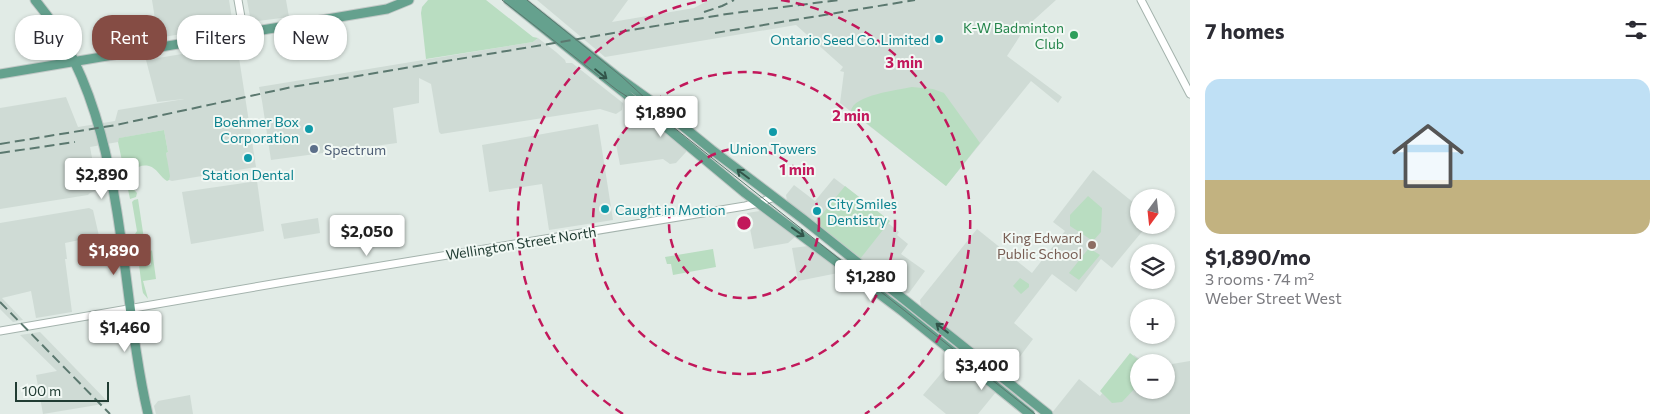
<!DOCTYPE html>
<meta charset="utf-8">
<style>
:root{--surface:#fff;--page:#f2f2f3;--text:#2b2b33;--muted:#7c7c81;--line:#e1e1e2;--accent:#854c44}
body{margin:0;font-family:Commissioner,sans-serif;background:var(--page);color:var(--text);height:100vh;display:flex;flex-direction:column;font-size:19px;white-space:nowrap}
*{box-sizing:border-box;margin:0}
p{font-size:16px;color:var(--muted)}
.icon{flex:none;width:28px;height:28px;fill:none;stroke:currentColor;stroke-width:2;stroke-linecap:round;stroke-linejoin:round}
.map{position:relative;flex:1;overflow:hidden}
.panel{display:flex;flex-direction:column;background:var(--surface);width:475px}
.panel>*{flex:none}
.banner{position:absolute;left:15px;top:15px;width:475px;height:45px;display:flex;gap:10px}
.needle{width:32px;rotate:195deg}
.fabs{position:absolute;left:1130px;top:189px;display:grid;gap:10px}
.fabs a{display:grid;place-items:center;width:45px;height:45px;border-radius:50%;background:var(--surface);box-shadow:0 1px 4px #0004;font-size:25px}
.scale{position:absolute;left:15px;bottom:12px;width:94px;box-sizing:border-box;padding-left:5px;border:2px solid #213c33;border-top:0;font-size:14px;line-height:18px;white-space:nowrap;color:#213c33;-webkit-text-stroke:4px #f1f8f4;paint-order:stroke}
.price{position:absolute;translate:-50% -42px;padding:0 11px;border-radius:5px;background:#fff;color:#222;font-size:16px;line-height:32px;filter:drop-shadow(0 1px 2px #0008)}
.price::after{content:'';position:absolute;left:50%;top:30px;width:15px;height:11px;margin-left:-8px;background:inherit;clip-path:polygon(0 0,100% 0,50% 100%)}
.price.current{background:var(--accent);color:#fff}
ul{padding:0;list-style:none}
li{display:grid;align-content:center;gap:10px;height:265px;padding:0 15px}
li+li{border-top:1px solid var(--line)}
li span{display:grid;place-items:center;height:155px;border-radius:15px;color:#555}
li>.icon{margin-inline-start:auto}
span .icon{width:90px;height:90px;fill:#fffc;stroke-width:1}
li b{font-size:21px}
h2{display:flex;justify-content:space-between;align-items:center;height:60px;padding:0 15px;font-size:21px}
.tag{padding:0 18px;border-radius:20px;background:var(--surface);box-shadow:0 1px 4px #0004;font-size:18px;line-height:45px}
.tag.current{background:var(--accent);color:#fff}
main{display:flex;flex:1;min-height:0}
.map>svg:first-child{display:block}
.built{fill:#cfdbd5}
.green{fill:#b9ddc1}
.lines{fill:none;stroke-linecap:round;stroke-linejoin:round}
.minor-casing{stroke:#a4b3ad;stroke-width:9}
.major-casing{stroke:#c1c8c6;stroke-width:11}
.minor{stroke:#fff;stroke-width:7}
.major{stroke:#65a18e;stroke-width:9}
.tram{stroke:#5b786f;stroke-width:1}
.rail{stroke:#5b786f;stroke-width:2;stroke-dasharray:10 5;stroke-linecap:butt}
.oneway{stroke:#32554a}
.ring{fill:none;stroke:#c2185b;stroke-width:2.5;stroke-dasharray:9 6}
.leisure-dot{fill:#2e9e5b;stroke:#f1f8f4;stroke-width:2}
.culture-dot{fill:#0f9aa8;stroke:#f1f8f4;stroke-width:2}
.service-dot{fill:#5c6f8a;stroke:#f1f8f4;stroke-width:2}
.education-dot{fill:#8d6e63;stroke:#f1f8f4;stroke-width:2}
.labels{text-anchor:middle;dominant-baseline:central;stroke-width:4;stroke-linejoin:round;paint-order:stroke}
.leisure-label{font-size:14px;fill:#27864d;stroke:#f1f8f4;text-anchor:end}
.culture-label{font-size:14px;fill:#0d838f;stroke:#f1f8f4;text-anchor:end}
.service-label{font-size:14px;fill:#4e5e75;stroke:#f1f8f4;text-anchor:start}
.education-label{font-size:14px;fill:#785e54;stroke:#f1f8f4;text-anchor:end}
.street-label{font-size:14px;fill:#213c33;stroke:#f1f8f4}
.centre{fill:#c2185b;stroke:#f1f8f4;stroke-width:2.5}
.ring-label{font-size:15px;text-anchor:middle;font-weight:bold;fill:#c2185b;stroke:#f1f8f4;stroke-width:4;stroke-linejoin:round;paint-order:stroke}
</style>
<main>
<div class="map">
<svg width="1190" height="414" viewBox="0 0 1190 414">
<rect width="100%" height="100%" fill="#e1ebe6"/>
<path class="built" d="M152,0h77l4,25 -75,13z
M247,0h39l3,17 -38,5z
M537,0h91l-16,22 82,-14 15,-8h347l-31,28 -18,28 55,41 -4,6 -27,-22 -85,105 -106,-83 4,-31 -4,-1 3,-4 -47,-42 -191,32z
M538,38l18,14 9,8 1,3h6l51,40 -1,7 -6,4 -16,-5 -159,25 -2,-2 -8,-48 -12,-6v25l-26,5 4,35 -126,17 -9,-59 -3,-14 274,-45z
M236,45h1l19,122 -84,14 -3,-1 -3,-27 2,-1 -4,-22 -44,8 -2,4 -28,5 8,43 -8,3 -2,2 -88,14v-101l66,-11 12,30 37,-6 3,-11 66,-11 -27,3 -11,-42z
M643,115l43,34v3l-10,11 -6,1 -7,-5 -43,6 -4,-21 2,-7 16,-20z
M598,124l15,96 -64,10 -7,-46 -53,8 -7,-47z
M1093,170l46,37v18h11l-1,3h-4l-33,40 -11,-9 -25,33 -24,-18 -38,49 19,16 -27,36 -85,-69 -1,-6 57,-71 55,44 33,-42 -12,-9z
M834,178l56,43 -2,2 11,9 -2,3 11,9 -7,10 24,17 -16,22 -5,1 -117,-93 -1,-6 8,-10 21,16z
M257,181l7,50 -73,13 -9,-52z
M89,208l4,2 6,26 -34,7 2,16h-2l7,53 -36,6 -5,-27 -29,7 21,22 -10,2 -13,-13v-86z
M760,211l35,26 -7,6 -34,6 -7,-36z
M318,218l2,15 -36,6 -3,-15z
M808,246l30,23v4l-40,8 -6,-33z
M40,332l69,71 -66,11 -7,-39 21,-4 -37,-36z
M1134,355l10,7h-5v28h27v-25l24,-4v53h-139l28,-35 21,17z
M954,358l42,34 -18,22h-32l-23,-19z
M190,395l3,19h-37l-2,-8 4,-5z"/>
<path class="green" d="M428,0h58l47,37 5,1 -5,4 -107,17 -5,-46 1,-6z
M912,87l21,2 11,4 36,50 -34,43 -95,-75c2,-16 47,-21 61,-24z
M164,130l4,22 -2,1 4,23 -1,4 -2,1c-7,-4 -10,-13 -18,-15 -17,-4 -23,17 -12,27l-1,4 -6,2 -12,-57 1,-4z
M845,186l45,35 -30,38 -45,-36z
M1088,196l14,12 -1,24 -8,9 -23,-15v-11z
M138,199l6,40 -4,2 3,25 8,-1 -1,-13 2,-2 4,29 -13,2 5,18 -5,-6 -1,-5 -7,-54 2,-3 -5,-29 2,-2z
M1089,248l11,7 -21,25 -10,-7z
M713,249l3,18 -43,8 -2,-11h-4l-2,-7z
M1020,278l9,6v3l-8,7 -8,-8z
M1130,353l11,9h-2v22l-17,18 -10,1 -12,-12z"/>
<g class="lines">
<g class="minor-casing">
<path id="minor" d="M238,0l6,34
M1141,0l49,94
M0,331l284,-49 461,-76 14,-3 15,-6"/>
</g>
<g class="major-casing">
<path id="major" d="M35,0c93,109 82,282 113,414
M508,0l129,103 108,90 157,118 128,103
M520,0l99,78 39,28 54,44 91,69 245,195
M0,74l387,-65 22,-9"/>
</g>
<use href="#minor" class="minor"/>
<use href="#major" class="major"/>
<path class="tram" d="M502,0l115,90 51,33 367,291
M527,0l94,76 37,34"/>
<path class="rail" d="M704,12l18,-6 12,-6
M715,33l200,-33
M0,144l116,-19 176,-38 131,-22 304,-51 112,-14
M0,153l75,-11
M0,302l110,112"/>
</g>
<defs><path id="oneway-shaft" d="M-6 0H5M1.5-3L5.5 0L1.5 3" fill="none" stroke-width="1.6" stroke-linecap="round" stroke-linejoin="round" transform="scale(1.25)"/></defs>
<g class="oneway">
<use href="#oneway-shaft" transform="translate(601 74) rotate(39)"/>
<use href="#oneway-shaft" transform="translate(743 174) rotate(-143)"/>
<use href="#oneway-shaft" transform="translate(798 232) rotate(36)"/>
<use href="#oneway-shaft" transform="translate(942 328) rotate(-142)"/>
</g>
<g class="ring">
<circle cx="744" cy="223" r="75"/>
<circle cx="744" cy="223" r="151"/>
<path d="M623 414A226 226 0 0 1 707 0M781 0A226 226 0 0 1 865 414"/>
</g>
<circle class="leisure-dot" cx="1074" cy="35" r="5"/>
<g class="culture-dot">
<circle cx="939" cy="39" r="5"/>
<circle cx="309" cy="129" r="5"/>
<circle cx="773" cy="132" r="5"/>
<circle cx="248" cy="158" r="5"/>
<circle cx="605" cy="209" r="5"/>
<circle cx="817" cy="211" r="5"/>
</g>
<circle class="service-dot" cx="314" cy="149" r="5"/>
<circle class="education-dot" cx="1092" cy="245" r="5"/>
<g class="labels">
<g class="leisure-label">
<text x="1064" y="27">K-W Badminton<tspan x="1064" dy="16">Club</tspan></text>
</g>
<g class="culture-label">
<text x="929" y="39">Ontario Seed Co. Limited</text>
<text x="299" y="121">Boehmer Box<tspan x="299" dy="16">Corporation</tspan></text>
<text x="773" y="148" text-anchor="middle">Union Towers</text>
<text x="248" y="174" text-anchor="middle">Station Dental</text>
<text x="827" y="203" text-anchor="start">City Smiles<tspan x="827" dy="16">Dentistry</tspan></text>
<text x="615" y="209" text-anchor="start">Caught in Motion</text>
</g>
<g class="service-label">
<text x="324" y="149">Spectrum</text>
</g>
<g class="education-label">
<text x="1082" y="237">King Edward<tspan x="1082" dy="16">Public School</tspan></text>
</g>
<g class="street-label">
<text transform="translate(521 243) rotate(-9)">Wellington Street North</text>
</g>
</g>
<circle cx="744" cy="223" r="8" class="centre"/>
<g class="ring-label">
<text x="904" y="68">3 min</text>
<text x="851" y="121">2 min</text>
<text x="797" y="175">1 min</text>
</g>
</svg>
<div class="fabs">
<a><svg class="needle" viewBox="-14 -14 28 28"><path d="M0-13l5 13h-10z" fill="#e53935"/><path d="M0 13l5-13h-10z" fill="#7c7c81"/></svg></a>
<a><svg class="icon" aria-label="layers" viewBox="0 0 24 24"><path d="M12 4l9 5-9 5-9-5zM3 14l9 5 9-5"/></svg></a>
<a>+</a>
<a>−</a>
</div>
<div class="scale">100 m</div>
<b class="price" style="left:661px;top:138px">$1,890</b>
<b class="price" style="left:102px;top:200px">$2,890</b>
<b class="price" style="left:367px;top:257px">$2,050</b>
<b class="price current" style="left:114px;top:276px">$1,890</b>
<b class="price" style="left:871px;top:302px">$1,280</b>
<b class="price" style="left:125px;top:353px">$1,460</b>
<b class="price" style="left:982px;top:391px">$3,400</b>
<div class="banner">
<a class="tag">Buy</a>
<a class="tag current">Rent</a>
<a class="tag">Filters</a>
<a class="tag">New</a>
</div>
</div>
<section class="panel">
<h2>7 homes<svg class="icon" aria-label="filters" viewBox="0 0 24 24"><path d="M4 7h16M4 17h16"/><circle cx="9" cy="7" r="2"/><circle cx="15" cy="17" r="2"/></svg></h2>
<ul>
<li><span style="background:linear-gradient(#bfe0f5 65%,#c2b280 0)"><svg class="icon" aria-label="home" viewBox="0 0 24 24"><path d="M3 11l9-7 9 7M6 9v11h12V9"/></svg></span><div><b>$1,890/mo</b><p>3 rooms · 74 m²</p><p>Weber Street West</p></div></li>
</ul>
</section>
</main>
